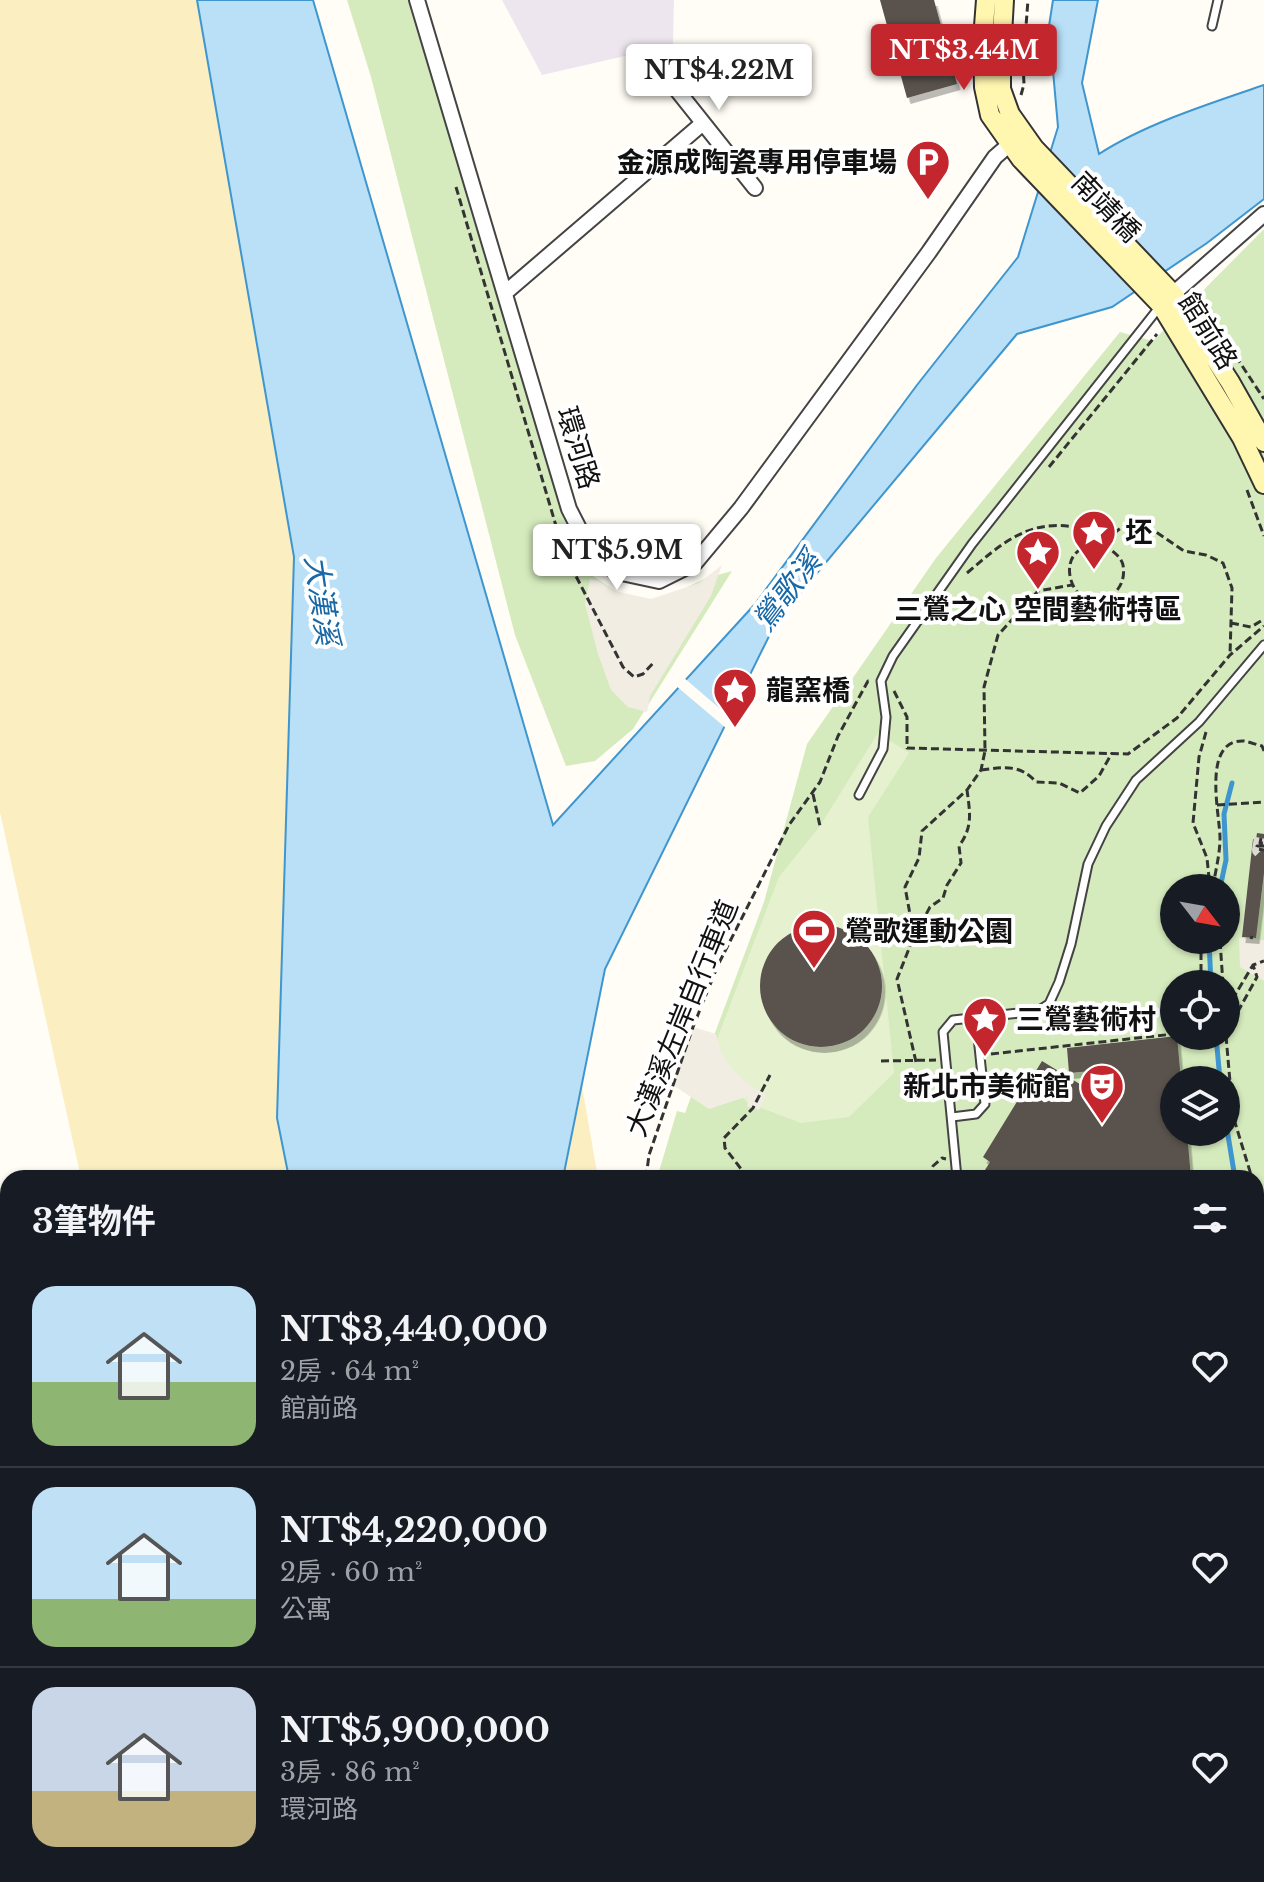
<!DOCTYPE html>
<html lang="zh-TW">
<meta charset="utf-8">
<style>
:root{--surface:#171b24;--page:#20242c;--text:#f1f3f6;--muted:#9ea1a6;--line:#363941;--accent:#c4262e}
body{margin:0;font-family:"Libre Baskerville","Noto Sans TC",serif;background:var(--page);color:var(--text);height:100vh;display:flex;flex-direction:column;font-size:30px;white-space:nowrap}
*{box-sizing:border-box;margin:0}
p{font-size:26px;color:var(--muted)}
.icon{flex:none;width:44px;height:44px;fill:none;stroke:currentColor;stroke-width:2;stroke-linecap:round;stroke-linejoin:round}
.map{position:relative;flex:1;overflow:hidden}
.panel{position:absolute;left:0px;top:1170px;width:1264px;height:712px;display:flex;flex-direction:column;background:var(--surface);border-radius:24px 24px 0 0;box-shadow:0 2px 6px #0004}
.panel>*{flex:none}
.needle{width:52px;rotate:121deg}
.controls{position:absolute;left:1160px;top:874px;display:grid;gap:16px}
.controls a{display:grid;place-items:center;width:80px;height:80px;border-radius:50%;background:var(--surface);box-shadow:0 2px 6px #0004;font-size:40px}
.price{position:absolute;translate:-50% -68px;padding:0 18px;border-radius:8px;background:#fff;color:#222;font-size:26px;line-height:52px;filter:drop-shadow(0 2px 4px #0008)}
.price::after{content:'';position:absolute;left:50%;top:48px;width:24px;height:18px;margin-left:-12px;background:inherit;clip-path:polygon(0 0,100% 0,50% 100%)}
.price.active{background:var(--accent);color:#fff}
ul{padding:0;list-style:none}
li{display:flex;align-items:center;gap:24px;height:200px;padding:0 32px}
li+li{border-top:2px solid var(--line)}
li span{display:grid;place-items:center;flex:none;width:224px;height:160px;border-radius:24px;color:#555}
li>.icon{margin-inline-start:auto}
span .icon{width:96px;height:96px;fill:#fffc;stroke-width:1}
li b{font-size:34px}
h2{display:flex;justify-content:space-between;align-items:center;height:96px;padding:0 32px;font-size:34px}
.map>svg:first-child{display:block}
.industrial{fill:#eee6ef}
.green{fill:#d5ebbd;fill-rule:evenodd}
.sand{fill:#fbeec1}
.pitch{fill:#e6f2cf}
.plaza{fill:#f1ede2}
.water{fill:#b9e0f7;stroke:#3f96cf;stroke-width:2}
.pier{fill:#fffdf5}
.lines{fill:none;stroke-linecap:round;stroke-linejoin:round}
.stream{stroke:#3f96cf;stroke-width:5}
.building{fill:#5a524d;filter:url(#shadow)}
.street-tunnel{stroke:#dbdad3;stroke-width:14;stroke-dasharray:14 7;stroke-linecap:butt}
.lane-casing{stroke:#444;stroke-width:11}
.street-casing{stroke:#444;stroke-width:18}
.secondary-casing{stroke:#333;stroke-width:22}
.path{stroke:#333;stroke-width:3;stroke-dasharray:8 4;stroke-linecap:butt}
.lane{stroke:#fff;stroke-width:7}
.street{stroke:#fff;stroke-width:14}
.secondary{stroke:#fff6b0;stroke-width:18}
.rail-casing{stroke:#c4262e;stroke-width:8}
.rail{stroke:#fff;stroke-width:5;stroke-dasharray:15;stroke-linecap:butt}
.labels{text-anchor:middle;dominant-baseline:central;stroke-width:8;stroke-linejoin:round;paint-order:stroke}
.poi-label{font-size:28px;font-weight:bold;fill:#111;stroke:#fff;text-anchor:start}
.street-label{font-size:28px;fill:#111;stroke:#fff}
.water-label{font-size:30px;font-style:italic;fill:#1768a6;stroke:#fff}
</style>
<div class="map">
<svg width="1264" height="1882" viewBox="0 0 1264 1882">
<defs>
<filter id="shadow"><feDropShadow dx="3.5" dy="6" stdDeviation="0" flood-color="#0004"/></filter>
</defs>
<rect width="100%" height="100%" fill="#fffdf5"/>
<path class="industrial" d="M502,0h172l-1,45 -131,30z"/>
<path class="green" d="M347,0h61l173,568 45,30 30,4 48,-23 28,-8 -99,158 -38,32 -29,5 -51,-131 -144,-558z
M1264,229v1653h-569l-1,-8h562v-696h-599l20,-67 8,2 79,-211 43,-158 129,-186 184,-226 33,9zM1174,888h52v52h-52zM1174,984h52v52h-52zM1174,1080h52v52h-52z"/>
<path class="sand" d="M0,0h292l251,863 55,315h-517l-81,-366z
M141,1874h477v8h-477z"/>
<path class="pitch" d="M878,733l31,20 -41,64 26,256 -45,44 -48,6 -53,-20 -40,-40 71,-186 41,-51z"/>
<path class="plaza" d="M722,565l-11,31 -61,100 -3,16 -19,-5 -17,-17 -13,-36 -13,-50 5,-25 7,1 18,11 36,8 48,-16z
M1239,938l25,2v41l-24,-14z
M693,1027l23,7 4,16 11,18 15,15 20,12 -7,15 -12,-4 2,-10 -40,13 -36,-24z"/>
<path class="water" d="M197,0h116l240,825 202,-221 162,-219 101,-128 40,-130 -9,-101 4,-26h45l-16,83 17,71c46,-30 112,-51 165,-69v114l-57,44 -95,64 -95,27 -241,288 -171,347 -42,209h-274l-12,-60 17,-561z
M288,1874h255l1,8h-256z"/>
<path class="pier" d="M683,677l49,42 -5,10 -52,-44z"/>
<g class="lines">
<path class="stream" d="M1220,888l6,-28 -2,-46 8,-31
M1209,940l2,44
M1216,1036l4,44
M1226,1123l9,55
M1256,1243l8,24
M1256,1590l8,-2"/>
</g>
<path class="building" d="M880,0h54l23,84 -50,14z
M1257,833l7,1v39l-8,65 -14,-1 11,-98 3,1z
M760 986a61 61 0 1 1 122 0a61 61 0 1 1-122 0Z
M1177,1036l4,44h-7v52h13l4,46h-211l10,-16 -7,-5 59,-96 51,31 -2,-21 -22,2 -2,-25z
M1256,1336l4,21 -2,28h-2z"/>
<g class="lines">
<path class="street-tunnel" d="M1261,838l-2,12 3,3"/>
<g class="lane-casing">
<path id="lane" d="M1212,26l6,-26
M859,795l24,-46 3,-32 -5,-36 12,-25 79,-112 189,-239
M952,1117l24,-3 9,-10 -9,-86
M957,1178l-14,-146 10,-12 85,-9 11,-7 10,-22 12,-38 17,-80 18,-38 30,-46 63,-58 65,-77"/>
</g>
<g class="street-casing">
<path id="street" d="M417,0l152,509 24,47 24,16 42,9 36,-18 46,-55 188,-256 66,-95 23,-20
M653,60l102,128
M505,293l198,-170
M1165,301l99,-87"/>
</g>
<g class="secondary-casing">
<path id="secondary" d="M986,0l-3,39 1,48 6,28 31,44 140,146 81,133 22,46
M1004,0l-3,53v36l9,25 24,34 139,146 57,88 34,60"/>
</g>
<path class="path" d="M1021,95l3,-11 -1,-19 5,-65
M456,187l108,366 59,114 11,10 9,-3 12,-13
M1229,346l35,53
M1049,467l108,-133
M1247,490l17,46
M1104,541l22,-17 27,6 31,21 22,4 17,8 9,25 -2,67
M967,573c33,-28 60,-54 108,-46 10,1 20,9 29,14 4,10 16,12 19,24 2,11 -1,22 -10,29 -42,33 -69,-59 -7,-47
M1231,623l20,4 13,-8
M894,691l13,26v31l221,6 49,-36 53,-63 34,-29
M1206,732l-7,25 -6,66 14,35 3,30
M981,770c23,-3 39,-6 55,12l23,1 21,10 19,-17 13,-23
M813,794l7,32
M1217,805l47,-3
M1261,838l-1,5h4
M1264,846h-7v3l7,1
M1213,888c2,-16 7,-33 7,-50 0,-23 -19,-99 24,-97 6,1 13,4 18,5l2,5
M915,935l15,-28 13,-9 4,-13 14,-22 -2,-17c14,-19 11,-33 8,-56
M1251,939l1,-3
M1201,940v44
M1220,941l3,43
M1226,1010l27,-45 11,-4
M1226,1033l31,-56 -4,-12
M1226,1036l7,80 19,62
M991,1054l183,-20
M881,1061l55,-1
M916,1062l-19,-83 17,-43 -9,-49 14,-29 3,-27 45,-41 14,-20 4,-19 -1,-64 14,-52 40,-44 34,-6
M646,1178l3,-23 44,-128 25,-62 71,-140 31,-43 18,-46 30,-55h4
M748,1178l-23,-30 -1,-10 29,-30 17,-33
M928,1178l5,-12 9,-8 4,1
M1256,1195l8,36
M1264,1268l-6,1 6,20
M1256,1469l5,-14h3
M1256,1627l8,2
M0,1791l8,27
M24,1874l3,8
M681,1874l1,8
M1038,1874l7,8
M798,1882l1,-8
M853,1882l9,-8
M1260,1882l4,-1"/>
<use href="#lane" class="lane"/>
<use href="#street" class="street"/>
<use href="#secondary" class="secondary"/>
<g class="rail-casing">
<path id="rail" d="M1256,1627l8,-6
M0,1740l8,-1"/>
</g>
<use href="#rail" class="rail"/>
</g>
<defs>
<g id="parking-pin" transform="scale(2.3)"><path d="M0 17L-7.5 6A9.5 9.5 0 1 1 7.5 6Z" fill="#c4262e" stroke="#fff"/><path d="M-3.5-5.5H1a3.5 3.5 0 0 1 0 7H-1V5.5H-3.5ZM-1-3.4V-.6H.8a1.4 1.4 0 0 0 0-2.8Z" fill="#fff"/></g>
<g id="sight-pin" transform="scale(2.3)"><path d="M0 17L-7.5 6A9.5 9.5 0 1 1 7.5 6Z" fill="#c4262e" stroke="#fff"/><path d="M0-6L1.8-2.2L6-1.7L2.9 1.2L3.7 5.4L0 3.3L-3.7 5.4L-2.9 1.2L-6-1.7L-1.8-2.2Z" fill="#fff"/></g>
<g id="stadium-pin" transform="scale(2.3)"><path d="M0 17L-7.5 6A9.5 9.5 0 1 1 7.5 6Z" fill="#c4262e" stroke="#fff"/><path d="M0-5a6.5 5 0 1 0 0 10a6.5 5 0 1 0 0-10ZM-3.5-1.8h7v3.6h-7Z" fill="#fff"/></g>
<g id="theatre-pin" transform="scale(2.3)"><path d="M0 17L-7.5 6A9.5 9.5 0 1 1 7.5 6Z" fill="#c4262e" stroke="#fff"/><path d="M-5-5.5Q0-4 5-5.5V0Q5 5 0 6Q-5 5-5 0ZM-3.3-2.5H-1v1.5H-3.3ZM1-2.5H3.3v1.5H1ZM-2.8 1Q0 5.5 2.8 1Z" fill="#fff"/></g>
</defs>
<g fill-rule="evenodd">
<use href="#parking-pin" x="928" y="162"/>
<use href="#sight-pin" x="1094" y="532"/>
<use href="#sight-pin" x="1038" y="552"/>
<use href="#sight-pin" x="735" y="690"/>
<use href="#stadium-pin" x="814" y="931"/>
<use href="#sight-pin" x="985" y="1019"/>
<use href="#theatre-pin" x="1102" y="1086"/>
</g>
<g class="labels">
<g class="poi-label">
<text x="897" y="162" text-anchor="end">金源成陶瓷專用停車場</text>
<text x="1125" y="532">坯</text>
<text x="1038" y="609" text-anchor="middle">三鶯之心 空間藝術特區</text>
<text x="766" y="690">龍窯橋</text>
<text x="845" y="931">鶯歌運動公園</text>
<text x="1016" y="1019">三鶯藝術村</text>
<text x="1071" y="1086" text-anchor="end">新北市美術館</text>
</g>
<g class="street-label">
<text transform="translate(1106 207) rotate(46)">南靖橋</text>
<text transform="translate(1208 331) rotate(58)">館前路</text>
<text transform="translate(578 448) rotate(73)">環河路</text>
<text transform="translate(682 1018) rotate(-68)">大漢溪左岸自行車道</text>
</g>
<g class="water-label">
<text transform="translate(787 591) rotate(-53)">鶯歌溪</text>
<text transform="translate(322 600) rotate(82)">大漢溪</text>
</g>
</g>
</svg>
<div class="controls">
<a><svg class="needle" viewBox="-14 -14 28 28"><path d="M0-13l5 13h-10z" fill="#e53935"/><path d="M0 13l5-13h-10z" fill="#9ea1a6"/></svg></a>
<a><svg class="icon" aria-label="locate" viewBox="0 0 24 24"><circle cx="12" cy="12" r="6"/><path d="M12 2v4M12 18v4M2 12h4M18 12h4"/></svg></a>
<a><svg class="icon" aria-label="layers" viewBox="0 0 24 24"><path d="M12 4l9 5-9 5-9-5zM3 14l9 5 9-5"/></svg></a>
</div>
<b class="price active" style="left:964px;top:92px">NT$3.44M</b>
<b class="price" style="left:719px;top:112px">NT$4.22M</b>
<b class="price" style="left:617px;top:592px">NT$5.9M</b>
<section class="panel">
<h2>3筆物件<svg class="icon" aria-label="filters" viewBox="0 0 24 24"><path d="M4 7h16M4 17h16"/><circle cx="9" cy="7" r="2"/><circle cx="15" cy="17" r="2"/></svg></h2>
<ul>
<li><span style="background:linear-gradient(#bfe0f5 60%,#8fb573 0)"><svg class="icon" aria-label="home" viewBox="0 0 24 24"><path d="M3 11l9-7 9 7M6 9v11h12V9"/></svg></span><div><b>NT$3,440,000</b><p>2房 · 64 m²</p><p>館前路</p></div><svg class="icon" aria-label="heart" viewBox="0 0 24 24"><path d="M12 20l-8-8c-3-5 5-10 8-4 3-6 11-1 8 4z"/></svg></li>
<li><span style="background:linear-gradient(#bfe0f5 70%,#8fb573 0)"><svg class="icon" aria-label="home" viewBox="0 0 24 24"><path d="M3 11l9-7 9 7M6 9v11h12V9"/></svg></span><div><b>NT$4,220,000</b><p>2房 · 60 m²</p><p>公寓</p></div><svg class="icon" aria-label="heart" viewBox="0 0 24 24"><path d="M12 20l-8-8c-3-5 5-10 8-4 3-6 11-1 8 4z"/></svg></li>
<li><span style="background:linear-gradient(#c9d6e8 65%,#c2b280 0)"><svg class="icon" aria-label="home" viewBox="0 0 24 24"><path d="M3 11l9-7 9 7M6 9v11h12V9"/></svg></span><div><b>NT$5,900,000</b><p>3房 · 86 m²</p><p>環河路</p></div><svg class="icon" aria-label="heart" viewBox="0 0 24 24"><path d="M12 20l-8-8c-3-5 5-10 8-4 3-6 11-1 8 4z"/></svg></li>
</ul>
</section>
</div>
